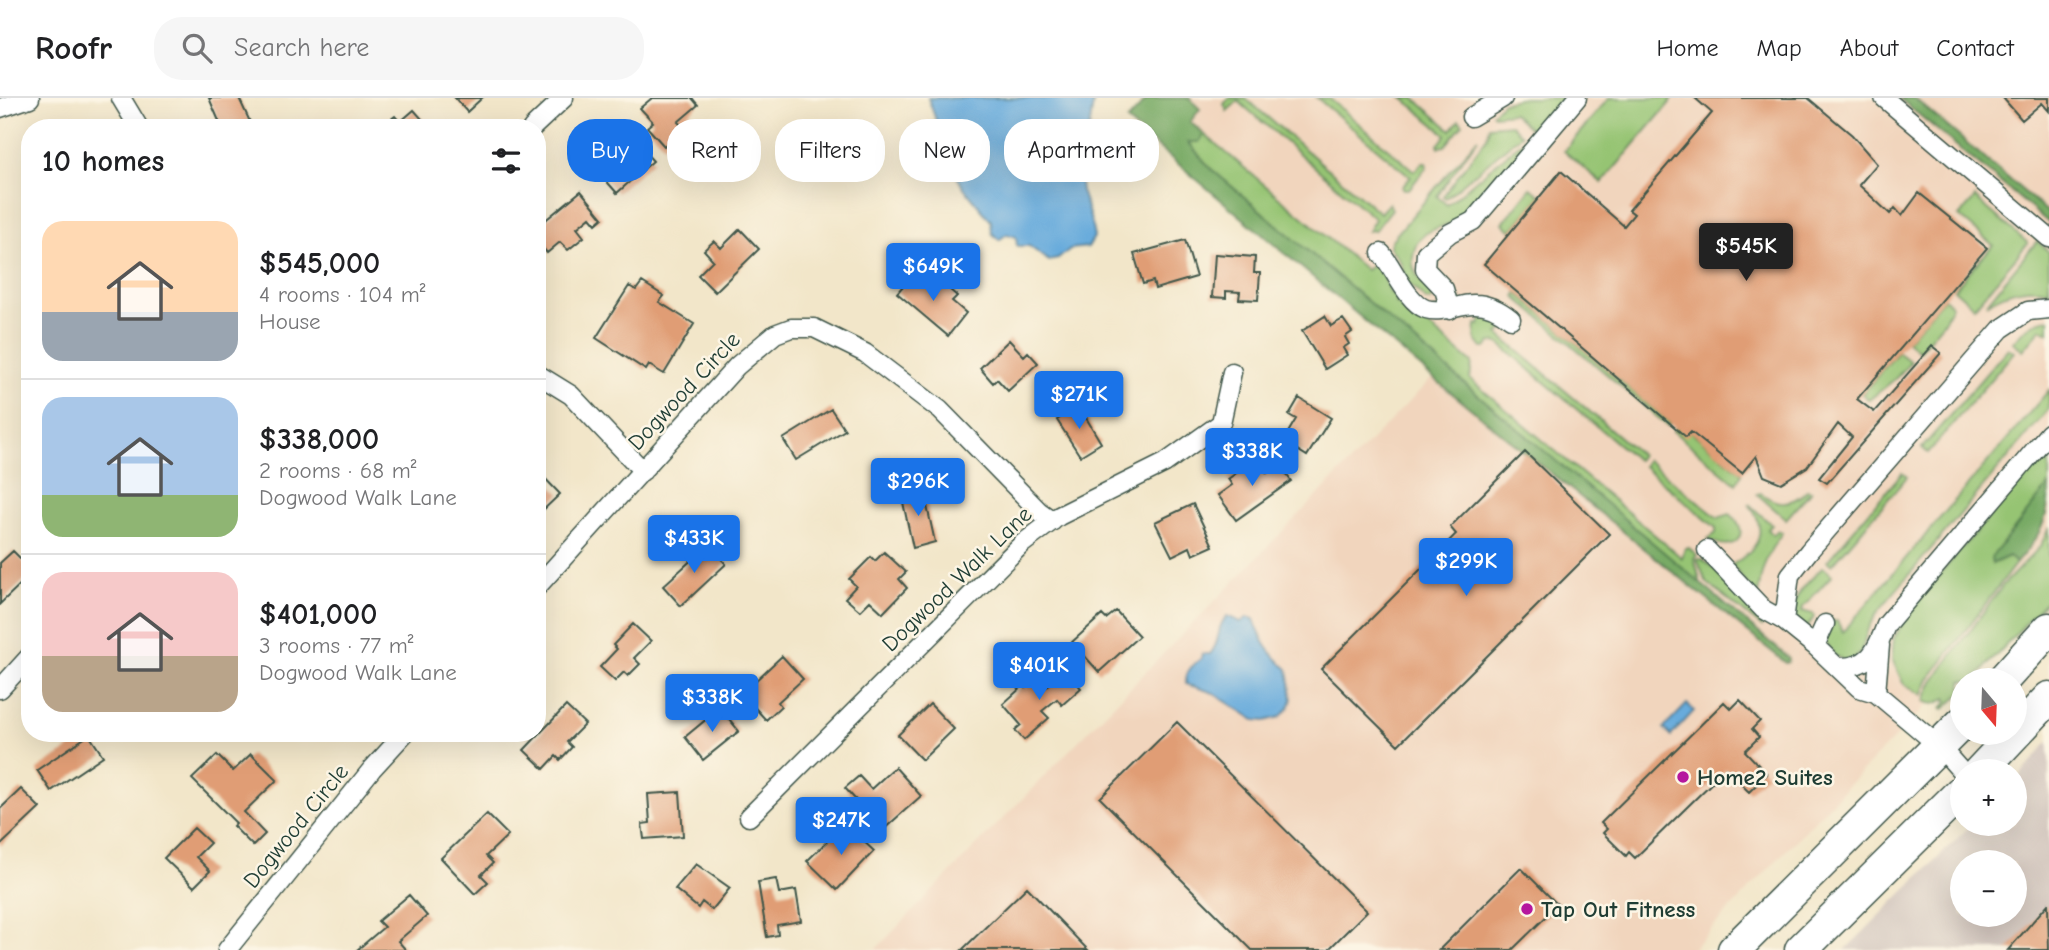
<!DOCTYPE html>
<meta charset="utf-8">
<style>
:root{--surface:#fff;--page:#f6f6f6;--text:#202124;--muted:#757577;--line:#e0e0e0;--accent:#1a73e8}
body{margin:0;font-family:"Comic Neue",sans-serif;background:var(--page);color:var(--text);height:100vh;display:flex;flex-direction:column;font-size:26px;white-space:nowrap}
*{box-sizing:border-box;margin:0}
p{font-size:23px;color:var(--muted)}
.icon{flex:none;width:38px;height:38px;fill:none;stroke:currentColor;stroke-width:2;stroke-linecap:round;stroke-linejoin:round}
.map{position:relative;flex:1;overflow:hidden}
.details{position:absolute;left:21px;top:21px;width:525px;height:623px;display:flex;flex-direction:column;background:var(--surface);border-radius:28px;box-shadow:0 7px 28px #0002}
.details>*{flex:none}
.banner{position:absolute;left:567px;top:21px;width:665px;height:63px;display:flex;gap:14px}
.needle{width:46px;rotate:161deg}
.buttons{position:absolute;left:1950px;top:570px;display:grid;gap:14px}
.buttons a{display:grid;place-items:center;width:77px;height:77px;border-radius:50%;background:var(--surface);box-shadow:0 7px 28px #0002;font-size:35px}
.price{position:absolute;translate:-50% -60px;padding:0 16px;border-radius:7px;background:var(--accent);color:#fff;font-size:23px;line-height:46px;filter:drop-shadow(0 2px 4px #0008)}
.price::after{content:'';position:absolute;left:50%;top:42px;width:21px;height:16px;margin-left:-10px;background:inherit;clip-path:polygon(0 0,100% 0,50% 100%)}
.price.current{background:#222;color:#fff}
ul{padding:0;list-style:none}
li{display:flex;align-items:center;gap:21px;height:175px;padding:0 21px}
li+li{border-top:2px solid var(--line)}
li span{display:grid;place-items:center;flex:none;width:196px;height:140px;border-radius:21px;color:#555}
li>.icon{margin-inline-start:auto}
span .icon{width:84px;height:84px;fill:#fffc;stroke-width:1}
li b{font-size:30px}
h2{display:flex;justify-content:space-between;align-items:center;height:84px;padding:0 21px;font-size:30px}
.chip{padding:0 24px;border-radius:28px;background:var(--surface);box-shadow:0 7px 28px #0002;font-size:24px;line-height:63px}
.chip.current{background:var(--accent);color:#fff}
header{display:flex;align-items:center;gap:42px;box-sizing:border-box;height:98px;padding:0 35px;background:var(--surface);border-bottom:2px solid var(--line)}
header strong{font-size:33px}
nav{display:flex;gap:38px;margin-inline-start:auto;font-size:24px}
.search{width:490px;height:63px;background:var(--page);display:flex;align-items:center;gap:18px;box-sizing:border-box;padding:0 24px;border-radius:28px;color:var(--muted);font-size:26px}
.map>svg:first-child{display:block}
.built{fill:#f1d5bd}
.industrial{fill:#cec1ba;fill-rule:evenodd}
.green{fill:#96c473;stroke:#5a8054;stroke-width:2}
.forest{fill:#78aa65;stroke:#4c744c;stroke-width:2}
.water{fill:#67abdc;stroke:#437488;stroke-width:2}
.building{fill:#e09d75}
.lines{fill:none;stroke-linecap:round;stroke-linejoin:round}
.street-casing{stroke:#3f564a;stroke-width:21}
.highway-casing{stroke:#3f564a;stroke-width:35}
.street{stroke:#fff;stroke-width:18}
.highway{stroke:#fff;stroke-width:32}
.poi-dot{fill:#b5179e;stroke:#fcf5e5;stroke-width:2.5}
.labels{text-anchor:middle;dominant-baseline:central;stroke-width:5;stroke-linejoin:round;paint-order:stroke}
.street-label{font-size:23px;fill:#1f3d34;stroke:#fcf5e5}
.poi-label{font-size:23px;font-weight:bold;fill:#1f3d34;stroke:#fcf5e5;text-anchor:start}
</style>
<header>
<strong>Roofr</strong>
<div class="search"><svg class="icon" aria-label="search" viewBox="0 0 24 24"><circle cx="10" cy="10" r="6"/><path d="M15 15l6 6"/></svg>Search here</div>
<nav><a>Home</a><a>Map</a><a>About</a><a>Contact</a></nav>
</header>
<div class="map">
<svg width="2049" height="852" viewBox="0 0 2049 852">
<rect width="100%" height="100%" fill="#fcf5e5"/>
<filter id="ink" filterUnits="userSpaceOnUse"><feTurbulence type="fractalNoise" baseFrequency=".0143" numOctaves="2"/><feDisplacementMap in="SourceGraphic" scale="14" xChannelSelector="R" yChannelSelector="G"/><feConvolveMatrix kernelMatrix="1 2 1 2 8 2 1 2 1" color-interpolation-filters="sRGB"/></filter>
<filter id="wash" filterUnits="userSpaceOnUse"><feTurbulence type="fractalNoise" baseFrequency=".00686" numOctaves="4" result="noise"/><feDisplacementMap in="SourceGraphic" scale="28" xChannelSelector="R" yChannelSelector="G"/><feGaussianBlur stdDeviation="1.57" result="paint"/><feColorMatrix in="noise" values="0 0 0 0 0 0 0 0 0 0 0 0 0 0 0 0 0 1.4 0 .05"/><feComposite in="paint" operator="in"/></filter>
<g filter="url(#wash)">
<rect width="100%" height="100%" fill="#f2e6c9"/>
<path class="built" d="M1148,0h901v484l-188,190 -170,178h-816l557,-572 -305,-257z"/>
<path class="industrial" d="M2049,643v209h-204l127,-126h42v-41zM1962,765h52v52h-52z"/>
<path class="green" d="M1229,0h16l135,115 9,-10 3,6 -17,21 -7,1 7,-12 -137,-118 -11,10 -3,-7z
M1317,0h12l85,73 9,-9h3l1,5 -18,22h-5l-2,-2 9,-10z
M1403,0h11l37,32 8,-10 4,4 -18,22 -6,1 -1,-2 8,-10z
M1524,0h41l-30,35 -22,-20 -19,2 -2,-2 11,-11z
M1609,0h65l-72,85 -38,-32z
M1511,26l10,11 -75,63 -3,-2 44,-59 2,-11z
M1204,36l162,136 10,-8c9,9 7,19 13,29 3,4 6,6 9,9l-2,4 9,2 67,57 -2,16 212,179 3,-10h4l8,7 -3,3 7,26 -491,-416 -23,-27 12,1z
M1478,40l-41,58 10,9 79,-67 3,3c-20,23 -39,49 -61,71 -19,20 -51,10 -55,45 -2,16 10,27 21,36l-3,8 -5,-1 -20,-19 -5,-18 -11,-16 1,-6z
M1531,90l10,8 -30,35 -8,-8z
M1975,100l53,45 -54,64 -20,-18 39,-44 -34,-29z
M2037,143l12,11v39c-22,-6 -44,1 -63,13z
M1517,195l153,130 -2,3 -153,-129z
M1944,200l8,7 -7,15 -26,31 -12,-10z
M1491,217l16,11 -9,8 143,121 -4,5 -139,-117 -7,-1 -5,6h-4l-7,-9 1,-15 4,1 2,-7z
M2049,221v13l-8,-3 -18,21 -10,-8c10,-12 19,-21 36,-23z
M2008,250l6,4 -86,101 -6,-5z
M1898,254l13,10 -16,17 -26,21 -7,-6z
M2049,292v19l-168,199c-4,6 -10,13 -13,21 -6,15 -3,27 -21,33l-12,-6 -10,-15 8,-20h4l6,11z
M1676,330l15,4 51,41 -6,11 -63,-53z
M2049,348v39l-58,73 1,6 17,-8 7,7 -87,116 -7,16 -19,-12 -11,-24 2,-21 8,-14 -1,-4 113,-133 9,-5 -2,-2z
M1647,362l71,58 12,-4c22,17 7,42 -22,25l8,-6v-5l-73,-62z
M1902,375l5,4 -75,88 -5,-4z
M1807,392l4,1 -25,28 -29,-25 4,-1c16,13 32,12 46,-3z
M1749,406l23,21 -4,4 5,6 5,-5 4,3c-16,21 -22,40 -24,65l-26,-33c27,-17 37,-32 17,-61z
M2049,430v70l-76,83h-11v12l-18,16 -2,-1 6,-7 -2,-3c-9,6 -12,8 -22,3l9,-20 71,-97 36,-37z
M1697,461h5l21,17 41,46 -2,5 -56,-45z
M1823,469l9,8 -29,32 -1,4 11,3 1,3 -9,14 -10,-10c-6,-25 12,-37 28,-54z"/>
<path class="forest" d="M1148,0h41l11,11 -10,13 14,12 -5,8h-11l22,26 522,442 57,48 -1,4 -2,1 -353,-285 -306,-257z
M1899,0h15l135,115v10z
M2049,387c0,36 -9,51 -33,78l-7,-7 -17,8 -1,-6z"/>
<path class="water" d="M928,0h166l-10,64 -5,13 2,16 9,26 4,20 -6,10 -18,2 -12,10 -9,2 -20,-15h-12l-1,-9 -9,-3 -8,6 -7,-7 -1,-12 -24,-29 -10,-15z
M1227,518l14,6 7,-5 6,2c7,21 16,36 34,50l4,30 -3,9 -9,9 -15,4 -10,-1 -44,-28 -25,-8c-1,-11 5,-19 15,-25l1,-5h8c11,-11 6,-28 17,-38z
M1687,606l7,7 -23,25 -7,-8z"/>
<g id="blocks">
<path class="building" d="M209,0h30l12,26 -8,4h-21z
M455,0h27l-15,14z
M652,0h40l6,7 -20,17 6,6 -20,18 -17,-19 6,-5 -13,-14z
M1695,0h113l44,37 25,29 -18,21 31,29 5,-6 7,8 17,-23 68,55 -130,151 17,13 58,-66 9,7 -114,130 -8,-5 33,-41 -14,-13 -31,43 -26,16 -17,-7 -8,-20 -14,17 -51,-41 -5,5 -202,-173 77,-93 63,55 10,-12 -5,-4 83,-97z
M2003,0h46v13l-7,-8 -20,17z
M414,12l16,18h-45l-2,-3 12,-9 5,6z
M624,31l29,32 -36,32 -32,-36 15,-13 3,4z
M581,93l22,27 -7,6 -6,-7 -13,11 7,9 -16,13 -8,-8 -13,11 -10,-12v-14z
M740,131l19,20 -44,43 -17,-17 15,-15 -9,-10 10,-9 7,7z
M1185,142l11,37 -41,12 -2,-8 -10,3 -9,-30z
M1215,156l40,3 -1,16h6l-2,27 -19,-1 1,-7 -14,-1v7l-14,-1z
M915,174l21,19 6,-8 15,13 -5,5 14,12 -18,23 -51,-43z
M642,184l22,14 -5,6 35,22 -30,50 -15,-9 -3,5 -50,-32 33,-52 7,4z
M1325,218l6,10 12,-7 9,13 -7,5 4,7 -6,4 4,7 -22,14 -23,-38z
M1009,242l15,16 4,-4 10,11 -30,28 -11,-12 -4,4 -13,-15z
M1299,300l32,20 -24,38 -24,-15 13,-22 -7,-4z
M1079,308l22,37 -21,13 -23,-36z
M831,311l14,21 -49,30 -13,-21z
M1525,354l84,82 -211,211 -77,-76 135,-135 -6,-7z
M1256,361l11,14 12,-9 12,17 -55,39 -18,-25 14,-10 -4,-6z
M537,372l23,24 -23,22z
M923,390l12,54 -22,6 -12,-55z
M1193,406l20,42 -20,9 -3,-8 -18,9 -17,-34z
M708,447l18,19 -45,42 -18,-20z
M13,453l17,17v7l-30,29v-41z
M884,454l22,20 -7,7 8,9 -24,25 -13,-12 -10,10 -15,-13 11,-12 -7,-7 22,-22 4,4z
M1116,513l23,25 -40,36 -27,-30 30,-27 4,4z
M633,526l18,17 -17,17 6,6 -12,12 -4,-4 -9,9 -15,-14 17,-18 -4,-4z
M782,558l21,23 -25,23 3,4 -15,14 -29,-32 11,-10 5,5z
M1065,572l16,18 -19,17 -5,-6 -15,12 7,7 -25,22 -9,-10 6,-5 -18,-21 21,-19 2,3 11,-11 9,10z
M1740,602l20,21 -8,8 7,8 -14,14 22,23 -18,18 -23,-23 -91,89 -6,-6 -3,4 -23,-23 4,-4 -6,-6 123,-121 7,7z
M930,606l24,25 -32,31 -24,-25z
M566,608l19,18 -18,18 5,5 -12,13 -4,-4 -12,13 -20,-19z
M720,610l19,23 -36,29 -18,-23z
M1177,624l190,189 -39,39h-76l-152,-152z
M89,637l14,21 -52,35 -14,-21z
M251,656l26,26 -33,32 21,22 -12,12 -20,-20 3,-3 -44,-44 25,-24 16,16z
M895,669l26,29 -38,34 -38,-42 14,-12 12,13z
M21,691l19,19 -40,38v-37z
M680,694l3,44 -39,3 -2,-15 8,-1 -2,-29z
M487,716l21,21 -22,21 7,7 -12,12 7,7 -13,12 -34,-36z
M845,726l29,27 -37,39 -30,-29z
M194,730l16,15 -14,14 14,14 -16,16 -30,-29z
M696,766l34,24 -18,22 -10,-8 -4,6 -23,-19z
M1521,770l37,37 -46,45h-73z
M776,781l3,14 17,-3 5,31 -24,4 1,10 -11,2 -9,-55z
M1027,789l61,63h-126z
M409,797l18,21 -29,25 8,9h-49l27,-23 -6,-6z
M2048,806l1,46h-41z"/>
</g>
</g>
<g filter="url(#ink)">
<use href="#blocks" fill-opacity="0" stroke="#3f564a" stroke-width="2"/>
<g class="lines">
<g class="street-casing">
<path id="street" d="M121,0l18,30
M1884,0l165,140
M0,10l30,-10
M1471,19l32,-19
M532,30l32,-30
M1381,155c13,15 26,49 45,56 17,5 33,-6 49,-5 13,0 26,7 36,15
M1450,212l-6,-21 -19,-20 1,-16 24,-20 23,-12 104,-123
M537,276l34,21 72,76
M1707,452l56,59 21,12 31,25 44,42 17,5 4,-48
M537,489l200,-221 38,-32 16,-6h23l51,25 75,57 99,101 14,10
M1784,523l6,-46 19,-24 192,-222 27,-18 21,-2
M1815,548l10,-22
M1837,569c32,1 39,-15 49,-42l163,-192
M0,591l30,-33
M1876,595l63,53 23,26
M749,719l273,-273 37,-28 106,-53 56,-40 11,-51
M227,852l145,-181 33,-36"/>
</g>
<g class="highway-casing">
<path id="highway" d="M2002,583l47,-52
M1979,674l70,-74
M1734,852l228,-227
M1801,852l161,-159"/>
</g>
<use href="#street" class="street"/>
<use href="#highway" class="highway"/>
</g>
</g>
<g class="poi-dot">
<circle cx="1683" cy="679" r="7"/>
<circle cx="1527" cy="811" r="7"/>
</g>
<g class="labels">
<g class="street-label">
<text transform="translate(684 293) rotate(-47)">Dogwood Circle</text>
<text transform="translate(957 481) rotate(-44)">Dogwood Walk Lane</text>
<text transform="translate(296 728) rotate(-51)">Dogwood Circle</text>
</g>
<g class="poi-label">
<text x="1697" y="679">Home2 Suites</text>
<text x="1541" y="811">Tap Out Fitness</text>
</g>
</g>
</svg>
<div class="buttons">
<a><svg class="needle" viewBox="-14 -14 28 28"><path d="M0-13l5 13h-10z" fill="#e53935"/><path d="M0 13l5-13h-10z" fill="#757577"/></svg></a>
<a>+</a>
<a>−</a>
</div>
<b class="price current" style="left:1746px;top:185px">$545K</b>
<b class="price" style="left:933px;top:205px">$649K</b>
<b class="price" style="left:1079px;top:333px">$271K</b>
<b class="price" style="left:1252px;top:390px">$338K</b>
<b class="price" style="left:918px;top:420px">$296K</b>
<b class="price" style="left:694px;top:477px">$433K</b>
<b class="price" style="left:1466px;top:500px">$299K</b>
<b class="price" style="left:1039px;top:604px">$401K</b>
<b class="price" style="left:712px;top:636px">$338K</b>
<b class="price" style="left:841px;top:759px">$247K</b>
<div class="banner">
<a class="chip current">Buy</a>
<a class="chip">Rent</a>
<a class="chip">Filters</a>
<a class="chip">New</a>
<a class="chip">Apartment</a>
</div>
<section class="details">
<h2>10 homes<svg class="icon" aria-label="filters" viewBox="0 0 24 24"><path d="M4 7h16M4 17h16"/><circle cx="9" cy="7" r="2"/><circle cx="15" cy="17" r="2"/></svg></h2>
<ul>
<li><span style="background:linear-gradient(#ffd9b3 65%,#9aa5b1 0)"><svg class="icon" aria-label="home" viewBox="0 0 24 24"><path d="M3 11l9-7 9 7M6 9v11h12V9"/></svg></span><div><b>$545,000</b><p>4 rooms · 104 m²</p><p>House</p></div></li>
<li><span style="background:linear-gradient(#a9c7e8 70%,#8fb573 0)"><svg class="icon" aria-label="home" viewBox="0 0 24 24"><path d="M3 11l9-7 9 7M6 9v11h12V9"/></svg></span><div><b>$338,000</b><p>2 rooms · 68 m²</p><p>Dogwood Walk Lane</p></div></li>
<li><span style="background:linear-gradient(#f6c9c9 60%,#b9a48a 0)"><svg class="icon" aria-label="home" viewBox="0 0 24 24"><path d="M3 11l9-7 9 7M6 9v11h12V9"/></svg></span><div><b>$401,000</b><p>3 rooms · 77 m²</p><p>Dogwood Walk Lane</p></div></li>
</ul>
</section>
</div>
